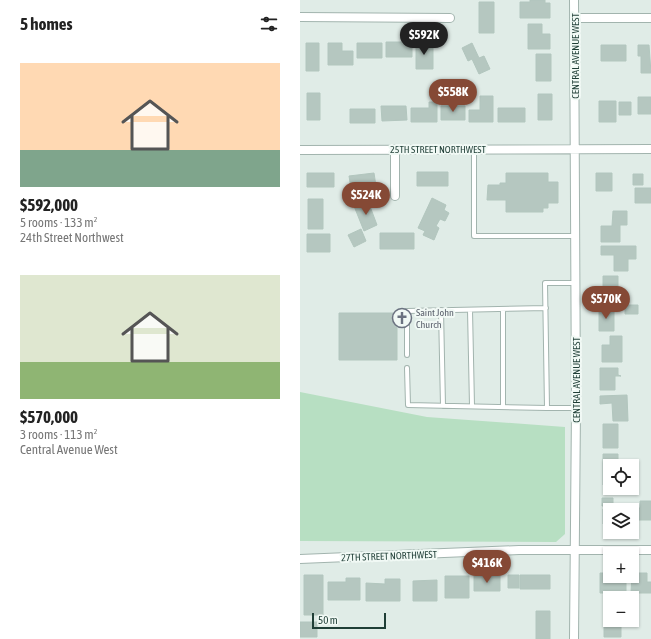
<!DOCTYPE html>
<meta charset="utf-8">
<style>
:root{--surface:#fff;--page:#f6f6f6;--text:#222;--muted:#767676;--accent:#854935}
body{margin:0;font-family:"Asap Condensed",sans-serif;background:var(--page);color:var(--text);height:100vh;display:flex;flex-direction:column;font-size:15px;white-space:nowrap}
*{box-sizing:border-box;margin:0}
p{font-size:13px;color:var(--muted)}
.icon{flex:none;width:22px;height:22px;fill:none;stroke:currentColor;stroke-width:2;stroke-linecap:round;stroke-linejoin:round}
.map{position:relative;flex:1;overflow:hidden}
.drawer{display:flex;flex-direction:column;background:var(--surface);width:300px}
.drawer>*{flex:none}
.controls{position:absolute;left:303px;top:459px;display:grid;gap:8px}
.controls a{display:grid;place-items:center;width:36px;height:36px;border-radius:0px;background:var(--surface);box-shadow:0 1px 3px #0004;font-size:20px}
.scale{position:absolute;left:12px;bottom:10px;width:74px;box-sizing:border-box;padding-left:4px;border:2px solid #1f3e36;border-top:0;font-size:11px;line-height:14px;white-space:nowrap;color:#1f3e36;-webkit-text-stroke:3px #f1f9f5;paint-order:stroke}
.price{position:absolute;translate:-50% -34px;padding:0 9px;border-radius:14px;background:var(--accent);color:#fff;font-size:13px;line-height:26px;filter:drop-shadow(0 1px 2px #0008)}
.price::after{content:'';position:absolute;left:50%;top:24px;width:12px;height:9px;margin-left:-6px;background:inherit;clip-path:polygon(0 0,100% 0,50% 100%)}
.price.active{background:#222;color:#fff}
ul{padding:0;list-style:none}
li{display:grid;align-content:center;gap:8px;height:212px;padding:0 20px}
li span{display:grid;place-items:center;height:124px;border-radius:0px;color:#555}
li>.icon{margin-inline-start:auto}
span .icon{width:72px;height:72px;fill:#fffc;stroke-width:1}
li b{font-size:17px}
h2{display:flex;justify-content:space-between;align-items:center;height:48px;padding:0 20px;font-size:17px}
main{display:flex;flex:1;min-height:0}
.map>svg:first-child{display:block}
.green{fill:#b7dfc2}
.building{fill:#b5c7c0;stroke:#b2c6be}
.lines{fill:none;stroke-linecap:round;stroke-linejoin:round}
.service-casing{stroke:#a2b4ae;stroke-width:6}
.minor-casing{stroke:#a2b4ae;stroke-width:10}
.service{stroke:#fff;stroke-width:4}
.minor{stroke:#fff;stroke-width:8}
.labels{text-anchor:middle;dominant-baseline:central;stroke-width:4;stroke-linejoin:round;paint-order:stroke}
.street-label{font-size:10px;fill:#1f3e36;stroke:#f1f9f5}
.worship-label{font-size:10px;fill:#5b616d;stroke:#f1f9f5;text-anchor:start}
</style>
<main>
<section class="drawer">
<h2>5 homes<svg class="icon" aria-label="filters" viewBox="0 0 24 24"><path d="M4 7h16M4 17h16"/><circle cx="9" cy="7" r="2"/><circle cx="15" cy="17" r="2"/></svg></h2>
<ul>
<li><span style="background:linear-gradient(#ffd9b3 70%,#7fa58c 0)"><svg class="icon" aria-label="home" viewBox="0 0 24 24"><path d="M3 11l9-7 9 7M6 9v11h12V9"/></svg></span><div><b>$592,000</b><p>5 rooms · 133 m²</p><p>24th Street Northwest</p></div></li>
<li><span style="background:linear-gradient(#dfe7d0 70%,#8fb573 0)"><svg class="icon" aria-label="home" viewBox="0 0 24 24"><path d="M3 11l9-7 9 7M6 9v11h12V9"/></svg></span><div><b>$570,000</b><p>3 rooms · 113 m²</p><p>Central Avenue West</p></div></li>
</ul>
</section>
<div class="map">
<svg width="351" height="639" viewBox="0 0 351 639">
<rect width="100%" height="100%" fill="#e0ece7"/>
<path class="green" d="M0,392l127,25 138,10v107l-9,8 -256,-1z"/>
<path class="building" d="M230,0h15v3h5v15h-30v-16h10z
M179,2h15v31h-15z
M228,24h14v10h8v15h-22z
M86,42h26v15h-26z
M6,43h13v28h-13z
M28,43h14v8h11v14h-25z
M57,43h25v15h-25z
M116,43h17v26h-17z
M172,43l7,15 5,-2 6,13 -11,5 -7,-15 -4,2 -6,-13z
M301,45h25v16h-25z
M338,45h11l2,28h-10v-17h-3z
M236,54h15v27h-15z
M7,93h13v27h-13z
M238,94h14v26h-14z
M180,96h13v26h-24v-12h11z
M338,97h13v17h-13z
M299,101h17v21h-17z
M129,102h8v20h-26v-14h18z
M319,102h12v13h-12z
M81,106h25l1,14 -25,1z
M141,106h24v14h-24z
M198,108h27v14h-27z
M50,109h25v14h-25z
M117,172h31v14h-31z
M7,173h27v14h-27z
M74,173l2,13 -10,1 1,6 -15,2 -3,-19z
M206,173h42v9h10v21h-10v5h-5v4h-37v-12h-19l1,-15h12v-2h6z
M296,173h16v18h-16z
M333,174h10v11h-10z
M335,188h16v15h-16z
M132,198l14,7 -2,5 5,3 -4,8 -5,-2 -4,7 3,2 -5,12 -11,-5 2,-4 -7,-3z
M8,199h15v30h-15z
M68,201l9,24 -13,6 -10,-25z
M313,211h14v14h-7v17h-19v-16h11z
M61,229l5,12 -12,6 -6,-12z
M80,233h34v16h-34z
M7,234h23v18h-23z
M301,246h35v13h-8v12h-14v-16h-13z
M303,276h15v22h-15z
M325,305h13v9h-13z
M299,310h15v21h-15z
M39,313h58v47h-58z
M310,336h12v26h-20v-17h8z
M300,368h18v7l3,1h-6v14h-15z
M327,395l1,26h-15l-1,-18 -12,1v-8z
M303,424h15v24h-15z
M303,454h15v12h-8v19h-7z
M302,498h11v8h-11z
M340,501h11v19h-19l-1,-12h9z
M303,509h22v1h-15v14h-7z
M300,573h10v3h6v5h10v12h-26z
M332,573h15v9h4v11h-20z
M4,575h19v40h-19z
M208,575h11v13h-11z
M220,575h30v14h-30z
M145,576h24v22h-24z
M174,576h26v15h-26z
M46,578h14v22h-32v-18h18z
M85,579h15v22h-34v-18l19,1z
M137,580v21h-24v-20z
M236,611h14v28h-14z
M304,613h6v7h11v17h-17z
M0,622h17v15h-17z"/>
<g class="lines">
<g class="service-casing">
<path id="service" d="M174,149v87h101
M275,283h-30l2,125h29
M203,309v98
M141,310l2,96
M170,310l2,96
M107,355v-44l139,-3
M107,368l1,37 139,3"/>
</g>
<g class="minor-casing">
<path id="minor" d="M0,17l150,1
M274,18h77
M95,149v47
M0,150l351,-1
M0,559l219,-9h132
M274,639l2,-231 -2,-408"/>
</g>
<use href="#service" class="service"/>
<use href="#minor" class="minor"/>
</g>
<defs>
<g id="church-ring" transform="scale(1)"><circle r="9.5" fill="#f1f9f5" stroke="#6b7280" stroke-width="1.5"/><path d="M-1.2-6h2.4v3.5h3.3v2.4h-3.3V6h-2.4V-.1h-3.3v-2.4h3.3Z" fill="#6b7280"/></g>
</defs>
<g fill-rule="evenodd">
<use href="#church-ring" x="102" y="318"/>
</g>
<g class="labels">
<g class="street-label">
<text transform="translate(275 56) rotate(-90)">CENTRAL AVENUE WEST</text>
<text x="138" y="149">25TH STREET NORTHWEST</text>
<text transform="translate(276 380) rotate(-90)">CENTRAL AVENUE WEST</text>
<text transform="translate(89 556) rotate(-2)">27TH STREET NORTHWEST</text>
</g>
<g class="worship-label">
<text x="116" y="312">Saint John<tspan x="116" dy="12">Church</tspan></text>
</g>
</g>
</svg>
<div class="controls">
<a><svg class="icon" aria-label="locate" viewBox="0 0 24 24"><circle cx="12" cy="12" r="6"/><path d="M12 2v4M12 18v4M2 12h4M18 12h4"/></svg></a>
<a><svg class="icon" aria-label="layers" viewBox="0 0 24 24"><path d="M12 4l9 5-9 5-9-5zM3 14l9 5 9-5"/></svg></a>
<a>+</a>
<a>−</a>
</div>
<div class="scale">50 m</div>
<b class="price active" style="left:124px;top:56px">$592K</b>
<b class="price" style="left:153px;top:113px">$558K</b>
<b class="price" style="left:66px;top:216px">$524K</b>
<b class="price" style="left:306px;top:320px">$570K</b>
<b class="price" style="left:187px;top:584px">$416K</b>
</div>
</main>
